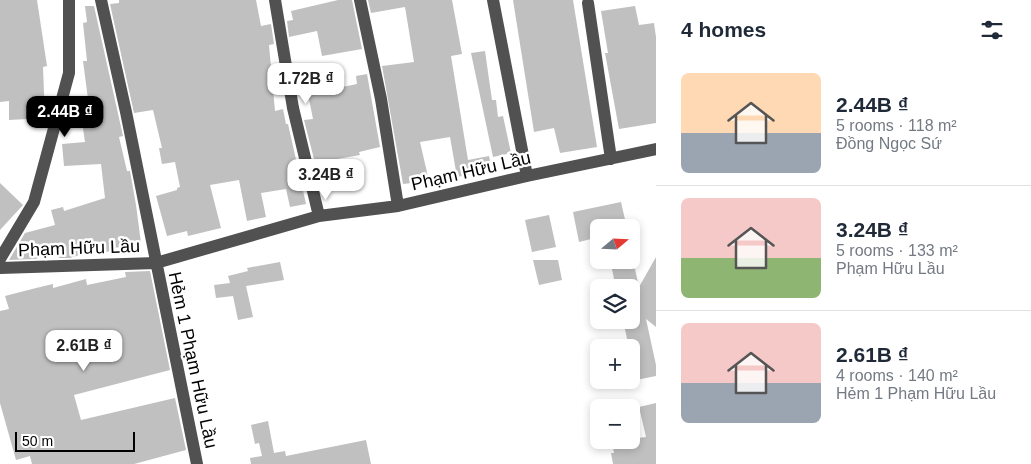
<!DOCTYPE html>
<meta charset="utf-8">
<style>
:root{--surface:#fff;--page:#f6f6f7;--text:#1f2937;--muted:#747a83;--line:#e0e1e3;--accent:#000}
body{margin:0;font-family:Helvetica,sans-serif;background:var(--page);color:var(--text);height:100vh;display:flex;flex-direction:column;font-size:19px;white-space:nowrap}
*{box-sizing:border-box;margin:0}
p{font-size:16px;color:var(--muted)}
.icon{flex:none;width:28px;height:28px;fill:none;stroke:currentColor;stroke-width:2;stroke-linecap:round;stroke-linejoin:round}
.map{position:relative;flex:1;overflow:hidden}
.drawer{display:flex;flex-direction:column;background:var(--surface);width:375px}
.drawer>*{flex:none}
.needle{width:32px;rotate:71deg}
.fabs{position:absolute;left:590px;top:219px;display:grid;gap:10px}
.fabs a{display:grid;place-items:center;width:50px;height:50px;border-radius:8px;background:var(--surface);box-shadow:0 2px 8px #0003;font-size:25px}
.scale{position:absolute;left:15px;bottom:12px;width:120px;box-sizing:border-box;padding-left:5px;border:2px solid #000;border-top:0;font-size:14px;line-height:18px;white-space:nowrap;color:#000;-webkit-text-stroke:4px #fff;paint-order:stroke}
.price{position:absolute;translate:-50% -42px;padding:0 11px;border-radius:10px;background:#fff;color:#222;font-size:16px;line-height:32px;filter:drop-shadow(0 1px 2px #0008)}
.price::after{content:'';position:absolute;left:50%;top:30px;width:15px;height:11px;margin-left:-8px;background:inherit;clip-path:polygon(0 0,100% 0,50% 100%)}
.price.current{background:var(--accent);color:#fff}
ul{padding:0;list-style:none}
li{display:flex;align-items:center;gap:15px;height:125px;padding:0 25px}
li+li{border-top:1px solid var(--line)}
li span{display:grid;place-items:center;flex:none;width:140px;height:100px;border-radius:8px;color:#555}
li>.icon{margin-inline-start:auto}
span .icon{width:60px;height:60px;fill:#fffc;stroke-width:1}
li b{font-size:21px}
h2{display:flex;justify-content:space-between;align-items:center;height:60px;padding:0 25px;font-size:21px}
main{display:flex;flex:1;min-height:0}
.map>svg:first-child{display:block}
.building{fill:#c0c0c0}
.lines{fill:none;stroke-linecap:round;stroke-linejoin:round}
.minor{stroke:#515151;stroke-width:12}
.labels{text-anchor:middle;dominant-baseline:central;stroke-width:5;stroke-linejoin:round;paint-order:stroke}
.street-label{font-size:18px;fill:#000;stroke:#fff}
</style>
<main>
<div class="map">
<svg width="656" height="464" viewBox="0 0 656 464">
<rect width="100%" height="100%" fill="#fff"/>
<path class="building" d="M0,0h37l10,66 -4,1 2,51 -36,2v-19l-9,1z
M119,0h137l5,26 10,-2 3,20 -5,1 6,66 8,-2 3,15h2l18,80 -16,3 -4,-18 -25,4 5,24 -19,4 -8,-41 -29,5 11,43 -33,8 -1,-5 -20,5 -11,-40 21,-6v-2l3,-1 -5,-25 -13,2 -3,-16h3l-9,-38 -19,3 -24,-109 9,-1z
M338,0h14l10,49 -40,7 -5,-25 -28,6 -2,-16 6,-1 -2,-9z
M368,0h84l10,54 -11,2 17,104 21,-4 3,14 -35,7 -7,-40 -30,5 9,39 -26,3 -21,-118 32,-4 -9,-55 -34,6z
M513,0h60l24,147 -37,6 -6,-25 -20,4z
M85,6h9l29,130 -4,1 8,34h3l6,34 5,38 -32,6 1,2 -13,4 -2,-5 -25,8h-11l-2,-5 -22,6 -26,1 16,-27 30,-8 -4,-15 12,-3 1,4 41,-13 -4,-34 -37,2 -2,-22 23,-2 -6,-41 9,-2 -5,-38h4l-4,-38 4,-1z
M635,6l4,19 15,-2 2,14v86l-37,6 -14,-76h3l-7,-42z
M485,51l7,49h4l2,17 5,-1 8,37 -18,4 -22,-104z
M367,74l13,73 -21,5 1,3 -45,8 -11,-43 9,-1 -5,-25 49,-10 -1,-8z
M0,183l23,22 -23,25z
M621,202l6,26h-28v9l-20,5 -6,-30z
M549,215l7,32 -24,5 -7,-32z
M656,257v70l-10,-8 10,46v11l-20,4 -5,-32h-2l-6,-28h8v-32h-15l-6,-28h23l6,27z
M533,260h25l4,20 -23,5z
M280,262l4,18 -38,6 7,31 -15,3 -5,-24 -17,2 -2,-13 16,-2 -2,-7 20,-5 -1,-3z
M150,271l20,99 -96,25 7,25 94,-22 11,52 -52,14h-102l-2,-8 -14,4 -16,-57v-92l9,-2 -4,-13 31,-8 17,-4v4l33,-9 1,6 39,-8 -1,-5z
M656,403v61h-43l-2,-11h3l-2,-12 34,-4 -7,-30z
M268,421l6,32 11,-2 1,5 80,-16 5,24h-120l-1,-6 12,-2 -3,-13 -4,1 -4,-19z"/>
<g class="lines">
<path class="minor" d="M101,0l25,112 71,352
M275,0l18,108 26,108
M360,0l21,99 17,107
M493,0l34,176
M588,3l23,156
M0,259l34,-57 35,-129v-73
M0,268l156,-5 163,-47 79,-10 129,-30 129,-27"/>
</g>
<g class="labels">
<g class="street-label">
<text transform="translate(471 171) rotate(-13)">Phạm Hữu Lầu</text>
<text transform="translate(79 248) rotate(-2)">Phạm Hữu Lầu</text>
<text transform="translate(193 360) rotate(78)">Hẻm 1 Phạm Hữu Lầu</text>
</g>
</g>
</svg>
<div class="fabs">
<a><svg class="needle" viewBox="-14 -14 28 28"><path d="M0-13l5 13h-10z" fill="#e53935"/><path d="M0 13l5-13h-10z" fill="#747a83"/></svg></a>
<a><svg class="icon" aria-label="layers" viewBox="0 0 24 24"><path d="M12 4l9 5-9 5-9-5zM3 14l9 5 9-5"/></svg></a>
<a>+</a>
<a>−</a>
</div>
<div class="scale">50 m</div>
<b class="price" style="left:306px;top:105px">1.72B ₫</b>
<b class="price current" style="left:65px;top:138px">2.44B ₫</b>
<b class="price" style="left:326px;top:201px">3.24B ₫</b>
<b class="price" style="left:84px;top:372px">2.61B ₫</b>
</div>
<section class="drawer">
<h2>4 homes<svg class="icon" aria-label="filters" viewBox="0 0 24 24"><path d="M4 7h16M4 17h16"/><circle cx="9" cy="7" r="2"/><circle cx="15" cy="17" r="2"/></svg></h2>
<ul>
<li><span style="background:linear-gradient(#ffd9b3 60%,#9aa5b1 0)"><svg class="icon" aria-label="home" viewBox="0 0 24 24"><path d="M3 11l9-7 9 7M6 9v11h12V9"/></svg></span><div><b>2.44B ₫</b><p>5 rooms · 118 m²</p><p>Đồng Ngọc Sứ</p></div></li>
<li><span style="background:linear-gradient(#f6c9c9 60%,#8fb573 0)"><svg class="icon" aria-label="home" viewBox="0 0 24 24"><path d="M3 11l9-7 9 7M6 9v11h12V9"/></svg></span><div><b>3.24B ₫</b><p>5 rooms · 133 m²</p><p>Phạm Hữu Lầu</p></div></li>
<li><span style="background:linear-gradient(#f6c9c9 60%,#9aa5b1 0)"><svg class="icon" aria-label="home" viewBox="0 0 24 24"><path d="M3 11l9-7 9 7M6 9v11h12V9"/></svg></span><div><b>2.61B ₫</b><p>4 rooms · 140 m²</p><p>Hẻm 1 Phạm Hữu Lầu</p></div></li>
</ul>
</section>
</main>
